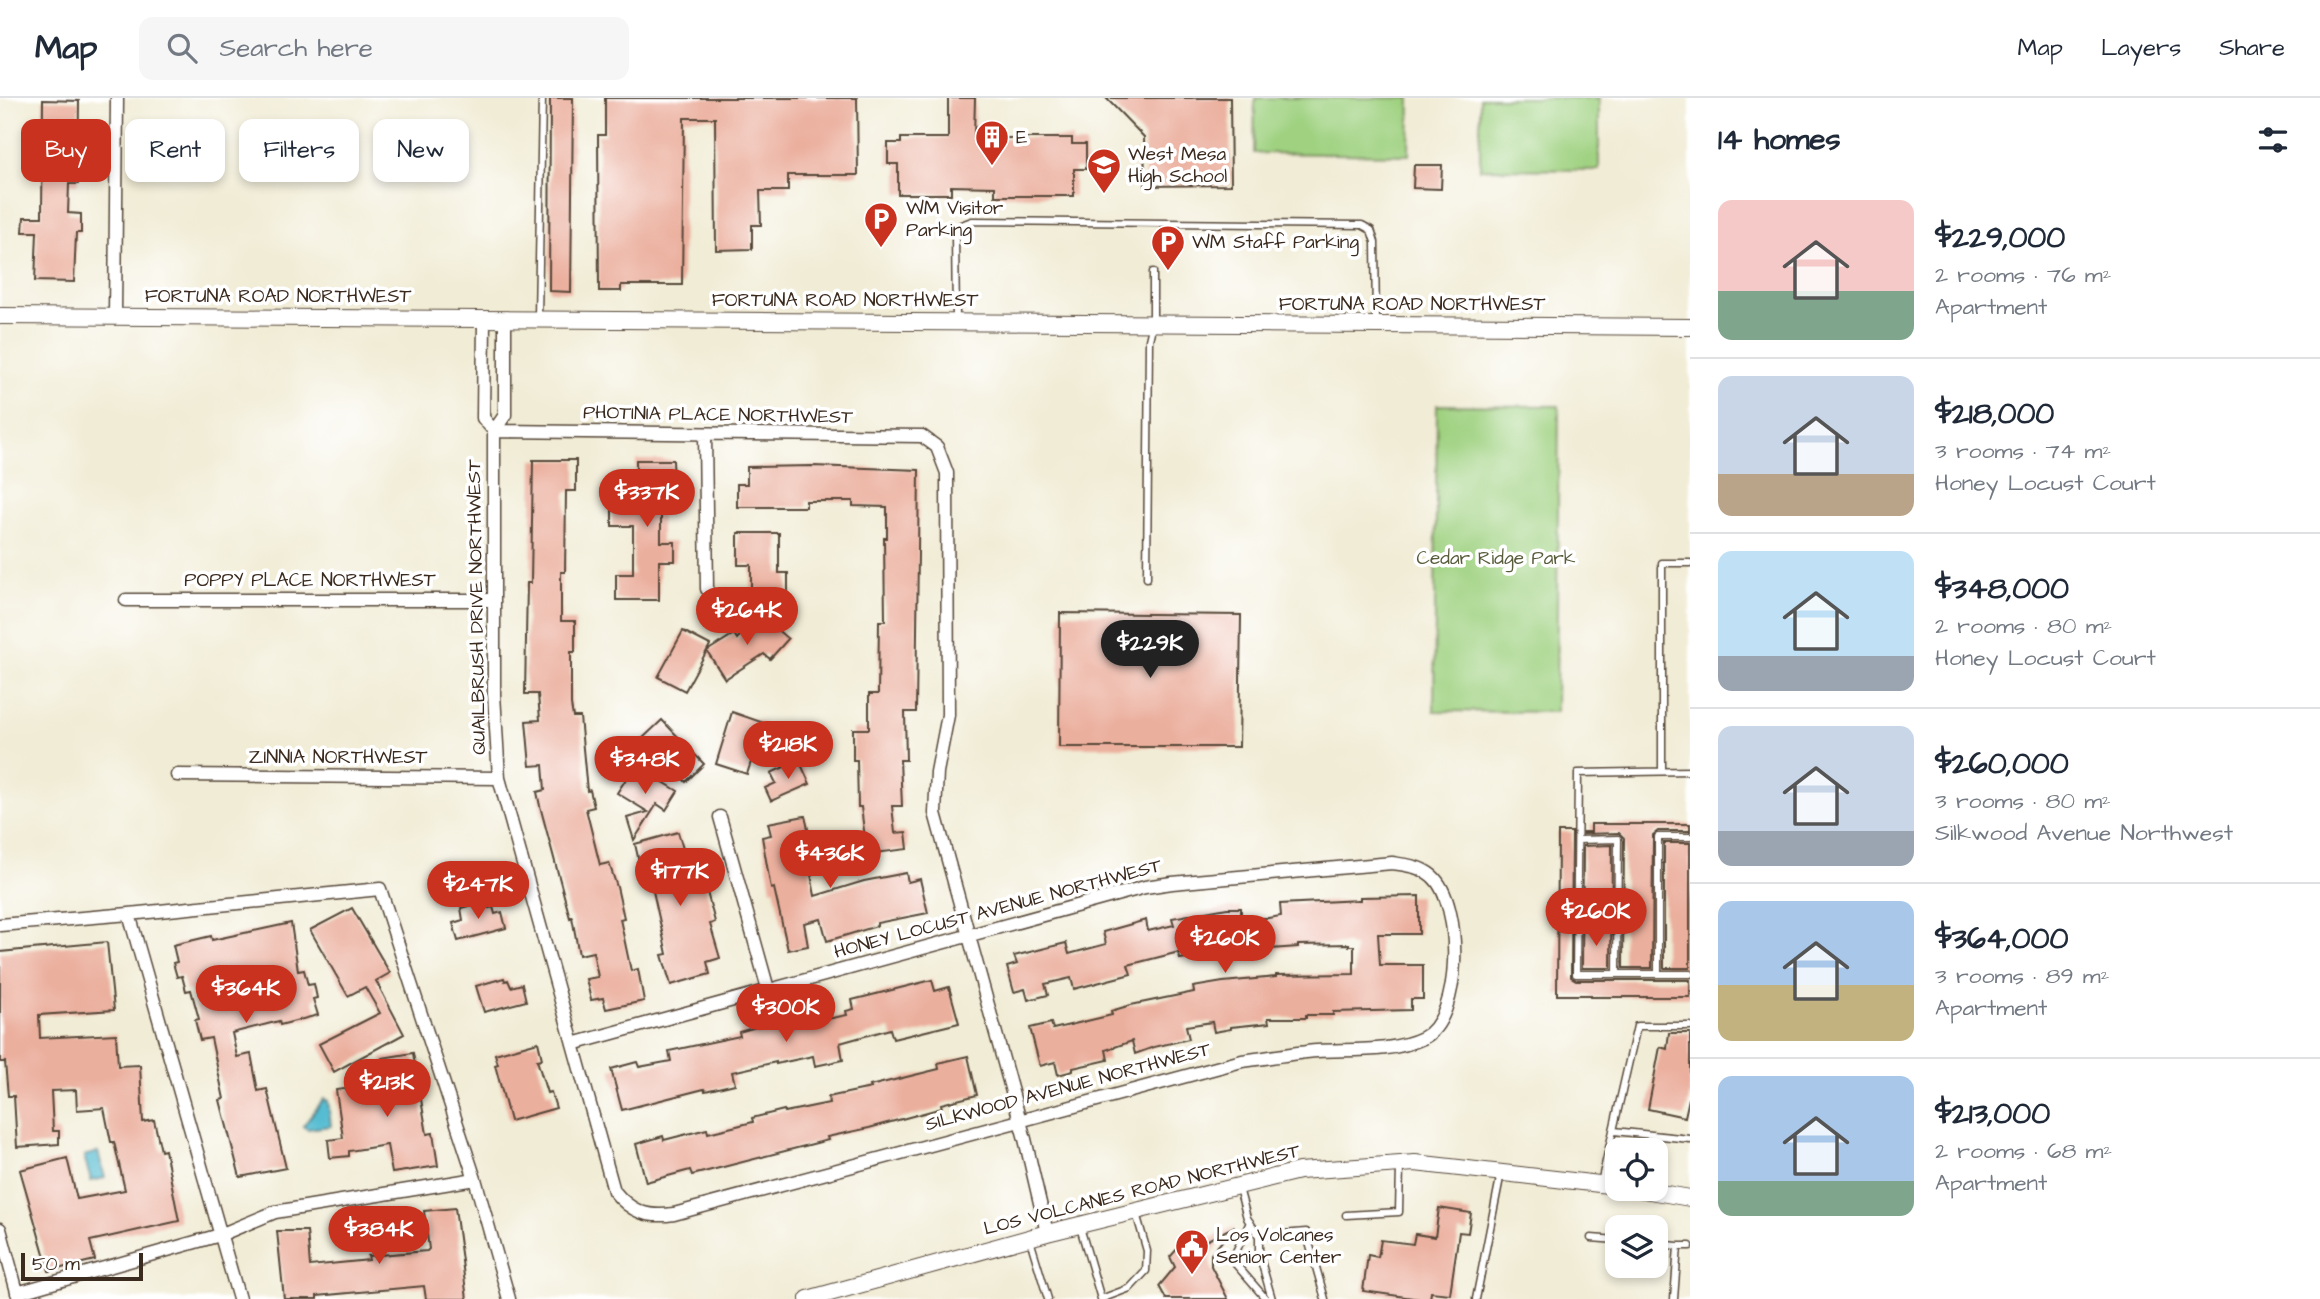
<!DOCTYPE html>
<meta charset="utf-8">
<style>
:root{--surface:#fff;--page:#f6f6f7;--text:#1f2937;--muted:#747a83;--line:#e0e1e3;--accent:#c8321e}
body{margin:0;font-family:"Architects Daughter",sans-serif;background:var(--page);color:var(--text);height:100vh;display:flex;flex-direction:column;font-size:26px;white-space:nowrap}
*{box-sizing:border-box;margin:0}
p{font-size:23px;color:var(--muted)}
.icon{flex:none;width:38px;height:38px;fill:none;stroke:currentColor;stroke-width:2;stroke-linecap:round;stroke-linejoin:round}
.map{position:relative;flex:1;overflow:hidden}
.side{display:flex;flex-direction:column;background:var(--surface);width:630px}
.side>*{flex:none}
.top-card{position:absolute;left:21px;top:21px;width:665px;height:63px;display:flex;gap:14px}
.controls{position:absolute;left:1605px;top:1040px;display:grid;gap:14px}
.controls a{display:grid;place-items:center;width:63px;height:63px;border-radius:14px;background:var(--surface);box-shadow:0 4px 10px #0003;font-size:35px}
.scale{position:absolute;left:21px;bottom:18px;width:122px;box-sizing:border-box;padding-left:7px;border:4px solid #3b2a1e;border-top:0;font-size:19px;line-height:24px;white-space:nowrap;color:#3b2a1e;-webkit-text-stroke:5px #fff;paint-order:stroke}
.price{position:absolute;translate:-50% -60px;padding:0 16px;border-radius:24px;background:var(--accent);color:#fff;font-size:23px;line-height:46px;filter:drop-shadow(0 2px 4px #0008)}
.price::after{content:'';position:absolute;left:50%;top:42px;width:21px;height:16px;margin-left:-10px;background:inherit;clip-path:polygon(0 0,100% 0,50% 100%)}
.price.on{background:#222;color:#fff}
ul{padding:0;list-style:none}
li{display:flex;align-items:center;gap:21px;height:175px;padding:0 28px}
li+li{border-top:2px solid var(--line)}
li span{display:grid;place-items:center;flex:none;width:196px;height:140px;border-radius:14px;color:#555}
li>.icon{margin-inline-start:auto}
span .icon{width:84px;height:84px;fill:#fffc;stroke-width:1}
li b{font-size:30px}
h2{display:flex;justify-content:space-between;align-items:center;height:84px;padding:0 28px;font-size:30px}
.chip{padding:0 24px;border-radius:14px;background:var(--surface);box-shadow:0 4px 10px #0003;font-size:24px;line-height:63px}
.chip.on{background:var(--accent);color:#fff}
header{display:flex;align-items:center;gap:42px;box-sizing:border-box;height:98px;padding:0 35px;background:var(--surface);border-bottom:2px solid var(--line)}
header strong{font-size:33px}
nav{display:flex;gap:38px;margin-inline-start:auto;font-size:24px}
.search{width:490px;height:63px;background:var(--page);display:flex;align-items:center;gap:18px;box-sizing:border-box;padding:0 24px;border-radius:14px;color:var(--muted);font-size:26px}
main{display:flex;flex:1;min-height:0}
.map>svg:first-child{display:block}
.green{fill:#9fd180;stroke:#6d7e4f;stroke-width:2}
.water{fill:#54bcd1;stroke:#487378;stroke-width:2}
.building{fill:#ebaf9d}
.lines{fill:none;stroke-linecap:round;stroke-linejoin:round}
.service-casing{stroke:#564739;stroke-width:9}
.minor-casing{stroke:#564739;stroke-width:15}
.tertiary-casing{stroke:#564739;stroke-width:18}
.service{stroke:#fff;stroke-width:6}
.minor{stroke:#fff;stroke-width:12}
.tertiary{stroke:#fff;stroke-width:16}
.labels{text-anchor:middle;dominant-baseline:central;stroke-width:7;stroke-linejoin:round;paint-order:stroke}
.poi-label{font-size:19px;fill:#3b2a1e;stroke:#fff;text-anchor:start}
.street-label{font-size:19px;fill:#3b2a1e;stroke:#fff}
.park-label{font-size:19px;fill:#595c3b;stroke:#fff}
</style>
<header>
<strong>Map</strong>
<div class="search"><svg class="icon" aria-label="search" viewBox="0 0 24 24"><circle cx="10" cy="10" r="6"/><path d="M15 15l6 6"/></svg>Search here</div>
<nav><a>Map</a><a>Layers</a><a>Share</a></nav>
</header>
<main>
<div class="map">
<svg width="1690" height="1201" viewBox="0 0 1690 1201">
<rect width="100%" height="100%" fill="#fff"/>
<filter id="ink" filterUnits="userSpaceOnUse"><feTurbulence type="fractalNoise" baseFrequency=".0143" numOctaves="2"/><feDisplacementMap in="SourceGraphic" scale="14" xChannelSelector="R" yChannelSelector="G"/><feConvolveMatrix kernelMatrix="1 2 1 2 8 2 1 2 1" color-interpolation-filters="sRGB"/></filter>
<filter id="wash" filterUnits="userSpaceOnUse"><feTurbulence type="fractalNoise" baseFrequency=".00686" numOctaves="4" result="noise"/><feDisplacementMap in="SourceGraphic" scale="28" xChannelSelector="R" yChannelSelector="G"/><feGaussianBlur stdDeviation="1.57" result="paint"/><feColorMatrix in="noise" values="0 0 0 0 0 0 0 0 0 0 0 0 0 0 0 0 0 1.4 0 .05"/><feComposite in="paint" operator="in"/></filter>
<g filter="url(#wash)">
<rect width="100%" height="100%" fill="#f1ecd5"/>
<path class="green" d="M1255,0h155l-1,57 -155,-2z
M1480,0h119v72l-119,-1z
M1437,307l122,1 -3,306 -122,-1z"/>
<path class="water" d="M324,1001l4,2 3,25 -24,3 -4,-3z
M98,1054l7,26 -14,3 -7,-25z"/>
<g id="blocks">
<path class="building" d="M550,0h23l-2,194 -22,-1z
M605,0h252l1,77h-70v16h-28l1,34h-9v24l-36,1 -1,-132h-31l-2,167h-61v6h-22l-1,-156h7z
M948,0h27l-1,40h98v6h14v25h-12v27h-79v-9l-44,-1v8h-53v-30h-10v-21h13v-5h47z
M1106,0h124l1,87 -86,1 -1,-49z
M43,2l36,1 -1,83h-9l-1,29 13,1v19h-5l-2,49 -39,-1 2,-49h-14l1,-15h18z
M1414,67h28l-1,24 -28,-1z
M533,362h43v31h-10l-1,81h-4v49h14v31h-4v53l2,12h7l7,74 3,-1 4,17 -8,2 14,56 9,-2 8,24 7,31 -4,1 11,52 7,-2 6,32 -38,8 -3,-11 -12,2 -5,-21 12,-2 -5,-25 -14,3 -7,-38 -2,1 -30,-112 -3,-14 8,-2 -2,-25 -13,1 -4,-45 14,-1 -2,-26h-13l2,-111h4z
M636,362h37l2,52h-14v30h14v19h-16v39h-43v-26h17v-48h-21v-16h9v-16h15z
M813,368l106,4 -3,242h-11l1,48h-6l2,46h-10l3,27 11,-1 2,17 -41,5 -6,-47h-3l-1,-47h-4v-31h16v-35h9l1,-73h6l-1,-83h3v-31l-34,-1v-5h-47v6h-69v-23h10v-17z
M738,435h41v40h9v28h-27v-12h-10v-24h-13z
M1060,515l181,2 -2,132h-180z
M759,516l29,25 -18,20 -6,-5 -39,25 -18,-28 27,-17 3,5z
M683,533l27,14 -25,46 -27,-14z
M732,614l32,11 -17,51 -31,-10z
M662,622l42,44 -18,18 -43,-44z
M799,662l11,24 -39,17 -6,-13 11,-5 -5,-10z
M635,667l43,26 -12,19 -9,-6 -23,36 -7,-22 21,-6 -31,-19z
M805,718l12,52 -7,1 5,27 49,-15 42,-8 2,9 12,-3 8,34 -51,10v3l-50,15 -6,-22 -17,4 4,23 -20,4 -14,-62 -3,1 -9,-52 9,-2 -3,-12z
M1591,726h99v7h-32l-5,4 -1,133h-29l1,-130 -5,-5 -36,1v-2h8z
M678,734l11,37 11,-3 15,56 -5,2 10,34 -13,4 3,12 -39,11 -9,-30 5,-1 -18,-81 -7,2 -7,-31z
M1558,734h14l-1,145 5,3h114v17h-99v-2h-34z
M1664,745h26v125h-26z
M1612,747l-1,123h-29l1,-122z
M1419,798v38h-41l2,31h43v34h-12v11l-78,2v3h-27v3h-38l1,5 -38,4v2l-17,3 -2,-10 -26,4 3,13 -35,8 -19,7 -3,-13 -26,9 2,10 -35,8v3l-15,4 -3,-13 -15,4 -10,-38 21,-5 2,6 59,-14 -1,-4 20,-6 63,-13 -1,-5 30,-5 53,-5v-2l78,-1v-28h-5v-2l-51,1v2l-28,2h-61l1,5 -30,5 -1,-7 -51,13 3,9 -57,15 -3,-11 -26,6 3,11 -20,5 -3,-11 -11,3 -7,-25 10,-3 -3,-8 52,-13 3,11 37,-10 -3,-12 43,-12 2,11 26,-6 -2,-7 55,-10h14v10h27l13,-2 -1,-12 80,-4v-3z
M487,803l2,7 4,-1 2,7 7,-2 4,16 -48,13 -5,-18 10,-3 -2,-12z
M352,810l38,65 -14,8 28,53 -70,38 -15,-28 61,-31 -15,-26 -17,9 -38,-66z
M291,825l7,48 6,-1 4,15 6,-1 3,14 -4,1 5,16 -38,10 -1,-4 -47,12 5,24 14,-3 7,37 9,-2 19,79 -46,9 -20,-77 4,-1 -13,-61 -11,2 -5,-20 4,-1 -8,-29 -5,1 -4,-15 -5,1 -4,-14 4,-1 -4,-17 38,-9 1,4z
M107,844l7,68 -75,5 1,23 76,-4 2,32 22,-1 3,57 11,-2 7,31 4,-1 14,71 -89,20 5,19 -46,11 -29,-101 47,-12 10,41 48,-9 -11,-48h-3l-7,-34 -27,2 -1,-20 -25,1 2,40h6v13l-42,3 -3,-51h-6l-3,-34h-5v-110z
M504,880l1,3 3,-1 3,7 11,-3 4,17 -42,11 -8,-26z
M932,882l3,11 14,-4 10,36 -66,16 -3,-10 -50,14 3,17 -28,6 -2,-10 -37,8v-2l-44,10 3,12 -30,7 -1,-2 -82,21 -11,-41 26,-7 2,5 32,-6 -2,-10 71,-15 -1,-4 66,-19 15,-3 2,10 25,-5 -1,-4 8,-2 -2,-9z
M1669,935h21v61l-5,23 -37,-8 12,-62 7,2z
M538,944l4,17 -5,1 10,33 4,-1 5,16 -46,13 -15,-56 3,-1 -3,-10z
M413,955l14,81 6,-1 5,33 -46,7 -5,-28 -38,6v5l-19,2 -2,-18 15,-2 -7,-48 50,-6 -4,-26z
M968,958l9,39 -36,9 1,4 -73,20 -42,9 1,3 -136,35 -2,-5 -44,12 -10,-38 27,-8 1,4 43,-11 1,4 45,-11 -1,-4 32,-8 1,2 44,-9 -1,-6 43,-9 -1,-2 69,-17 -1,-6z
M455,1110l12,91h-41l-2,-13 -107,10v3h-33l-7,-68h30l3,35 59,-6 -1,-4 59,-5 2,-2 -5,-38z
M1439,1110l32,5 -3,20 -9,-1 -9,62 -19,-2 -1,7h-10l-57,-8 5,-36 10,2 3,-17 32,4 2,-10 20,3z
M1235,1128l-24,28v12l17,33h-62l-7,-13 16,-19 -5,-10 19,-21 9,9z"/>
</g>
</g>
<g filter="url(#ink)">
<use href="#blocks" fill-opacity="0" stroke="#564739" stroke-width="2"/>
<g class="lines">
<g class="service-casing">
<path id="service" d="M538,219l4,-219
M956,222l-1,-86 6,-9 11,-4 390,4 9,5 4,12 1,80
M1147,480l2,-238 4,-17v-51
M1662,672v-207h28
M1690,673l-112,2 -2,201h114
M1578,742l40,-1 -1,135
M1658,876v-137h32
M1614,1033l76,8
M1601,1085l36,-157h53
M1239,1090l8,30 12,18 47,-4 19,67
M1346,1117l53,-3 1,-46
M1250,1124l-18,38 34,39
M1080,1129l21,72
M1259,1138v18l13,45
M1591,1140l26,2
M1030,1142l18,59
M1656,1146l22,2 -4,53
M1678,1148h12
M1101,1201l29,-11 16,-17 1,-20 -11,-38
M1476,1201l25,-126"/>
</g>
<g class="minor-casing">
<path id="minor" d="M115,218l2,-218
M484,221l-1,99 11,13
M505,221v96l-11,16v263l5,84 115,413c17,21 33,27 60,23l568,-153c25,-3 50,-8 75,-10 34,-2 75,2 106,-13 40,-19 40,-135 9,-162 -12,-10 -26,-11 -40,-13l-220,20 -27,4 -572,157
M494,333l428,5 15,11 10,26 1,242 -11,57 -2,41 90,326 22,94
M705,337l2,154
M126,502h368
M177,677l322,3
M720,719l48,172
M0,827l129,-11
M0,1131l19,70
M17,1195l203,-58 55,-23 200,-33
M239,1201l-110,-385 251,-25 95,290 34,120"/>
</g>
<g class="tertiary-casing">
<path id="tertiary" d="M0,218l1690,11
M1632,1090l58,10
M808,1201l239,-66 252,-62 116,-8 202,23"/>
</g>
<use href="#service" class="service"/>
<use href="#minor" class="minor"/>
<use href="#tertiary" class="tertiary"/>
</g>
</g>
<defs>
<g id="building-pin" transform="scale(1.75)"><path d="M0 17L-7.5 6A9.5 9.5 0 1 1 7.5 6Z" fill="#c8321e" stroke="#fff"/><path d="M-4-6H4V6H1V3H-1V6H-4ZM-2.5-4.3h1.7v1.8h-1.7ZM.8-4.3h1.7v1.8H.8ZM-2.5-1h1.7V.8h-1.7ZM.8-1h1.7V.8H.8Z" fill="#fff"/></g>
<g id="school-pin" transform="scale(1.75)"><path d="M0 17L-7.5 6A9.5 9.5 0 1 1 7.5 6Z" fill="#c8321e" stroke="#fff"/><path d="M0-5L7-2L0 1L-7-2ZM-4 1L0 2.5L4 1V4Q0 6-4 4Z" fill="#fff"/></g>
<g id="parking-pin" transform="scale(1.75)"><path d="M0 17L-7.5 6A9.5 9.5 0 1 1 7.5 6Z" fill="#c8321e" stroke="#fff"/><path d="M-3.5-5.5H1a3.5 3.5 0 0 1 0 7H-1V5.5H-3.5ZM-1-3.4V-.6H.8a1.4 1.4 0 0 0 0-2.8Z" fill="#fff"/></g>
<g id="civic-pin" transform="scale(1.75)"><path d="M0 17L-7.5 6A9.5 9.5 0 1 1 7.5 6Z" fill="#c8321e" stroke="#fff"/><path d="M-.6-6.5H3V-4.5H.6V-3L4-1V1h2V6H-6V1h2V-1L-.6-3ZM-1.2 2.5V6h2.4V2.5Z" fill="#fff"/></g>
</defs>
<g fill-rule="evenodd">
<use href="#building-pin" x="992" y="39"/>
<use href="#school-pin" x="1104" y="67"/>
<use href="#parking-pin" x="881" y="121"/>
<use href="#parking-pin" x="1168" y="144"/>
<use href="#civic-pin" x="1192" y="1148"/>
</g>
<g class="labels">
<g class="poi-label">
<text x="1016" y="39">E</text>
<text x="1128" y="56">West Mesa<tspan x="1128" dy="22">High School</tspan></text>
<text x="906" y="110">WM Visitor<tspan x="906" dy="22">Parking</tspan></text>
<text x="1192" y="144">WM Staff Parking</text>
<text x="1216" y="1137">Los Volcanes<tspan x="1216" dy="22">Senior Center</tspan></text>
</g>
<g class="street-label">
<text x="278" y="198">FORTUNA ROAD NORTHWEST</text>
<text x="845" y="202">FORTUNA ROAD NORTHWEST</text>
<text x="1412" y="206">FORTUNA ROAD NORTHWEST</text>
<text transform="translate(718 317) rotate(1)">PHOTINIA PLACE NORTHWEST</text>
<text x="310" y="482">POPPY PLACE NORTHWEST</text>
<text transform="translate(477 509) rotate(-91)">QUAILBRUSH DRIVE NORTHWEST</text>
<text x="338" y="659">ZINNIA NORTHWEST</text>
<text transform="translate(998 811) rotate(-15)">HONEY LOCUST AVENUE NORTHWEST</text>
<text transform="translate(1068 989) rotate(-15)">SILKWOOD AVENUE NORTHWEST</text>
<text transform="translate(1142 1092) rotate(-14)">LOS VOLCANES ROAD NORTHWEST</text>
</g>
<g class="park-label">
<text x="1496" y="460">Cedar Ridge Park</text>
</g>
</g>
</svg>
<div class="controls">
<a><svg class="icon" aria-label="locate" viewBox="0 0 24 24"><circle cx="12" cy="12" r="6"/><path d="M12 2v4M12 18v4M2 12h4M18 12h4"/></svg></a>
<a><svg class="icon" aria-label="layers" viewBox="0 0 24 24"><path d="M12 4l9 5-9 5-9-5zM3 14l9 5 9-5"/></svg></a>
</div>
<div class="scale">50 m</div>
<b class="price" style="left:647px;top:431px">$337K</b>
<b class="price" style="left:747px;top:549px">$264K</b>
<b class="price on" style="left:1150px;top:582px">$229K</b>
<b class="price" style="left:788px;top:683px">$218K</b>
<b class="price" style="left:645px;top:698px">$348K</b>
<b class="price" style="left:830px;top:792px">$436K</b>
<b class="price" style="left:680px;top:810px">$177K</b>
<b class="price" style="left:478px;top:823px">$247K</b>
<b class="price" style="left:1596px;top:850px">$260K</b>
<b class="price" style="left:1225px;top:877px">$260K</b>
<b class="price" style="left:246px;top:927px">$364K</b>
<b class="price" style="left:786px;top:946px">$300K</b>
<b class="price" style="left:387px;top:1021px">$213K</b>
<b class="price" style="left:379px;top:1168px">$384K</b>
<div class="top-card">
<a class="chip on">Buy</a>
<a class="chip">Rent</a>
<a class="chip">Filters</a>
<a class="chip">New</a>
</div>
</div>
<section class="side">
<h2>14 homes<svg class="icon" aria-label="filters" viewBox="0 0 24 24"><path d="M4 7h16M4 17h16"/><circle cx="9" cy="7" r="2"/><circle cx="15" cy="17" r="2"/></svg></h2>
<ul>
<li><span style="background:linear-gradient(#f6c9c9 65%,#7fa58c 0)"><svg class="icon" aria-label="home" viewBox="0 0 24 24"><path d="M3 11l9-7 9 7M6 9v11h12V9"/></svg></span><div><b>$229,000</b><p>2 rooms · 76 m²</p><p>Apartment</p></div></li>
<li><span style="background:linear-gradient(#c9d6e8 70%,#b9a48a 0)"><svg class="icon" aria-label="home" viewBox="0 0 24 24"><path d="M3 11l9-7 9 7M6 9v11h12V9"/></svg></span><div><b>$218,000</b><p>3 rooms · 74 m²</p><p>Honey Locust Court</p></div></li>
<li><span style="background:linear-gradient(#bfe0f5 75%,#9aa5b1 0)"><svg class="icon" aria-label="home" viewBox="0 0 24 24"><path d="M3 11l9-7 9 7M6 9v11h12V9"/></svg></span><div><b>$348,000</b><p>2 rooms · 80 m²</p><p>Honey Locust Court</p></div></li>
<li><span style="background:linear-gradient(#c9d6e8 75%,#9aa5b1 0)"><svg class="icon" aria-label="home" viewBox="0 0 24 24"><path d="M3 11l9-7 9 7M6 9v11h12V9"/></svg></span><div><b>$260,000</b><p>3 rooms · 80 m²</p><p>Silkwood Avenue Northwest</p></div></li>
<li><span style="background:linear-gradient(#a9c7e8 60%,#c2b280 0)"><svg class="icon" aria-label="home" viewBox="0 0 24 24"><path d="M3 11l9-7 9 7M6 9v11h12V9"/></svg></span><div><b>$364,000</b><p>3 rooms · 89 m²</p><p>Apartment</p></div></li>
<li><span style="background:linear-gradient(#a9c7e8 75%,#7fa58c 0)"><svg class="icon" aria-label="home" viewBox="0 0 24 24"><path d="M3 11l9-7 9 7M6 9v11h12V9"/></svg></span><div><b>$213,000</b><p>2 rooms · 68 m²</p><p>Apartment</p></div></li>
</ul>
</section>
</main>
